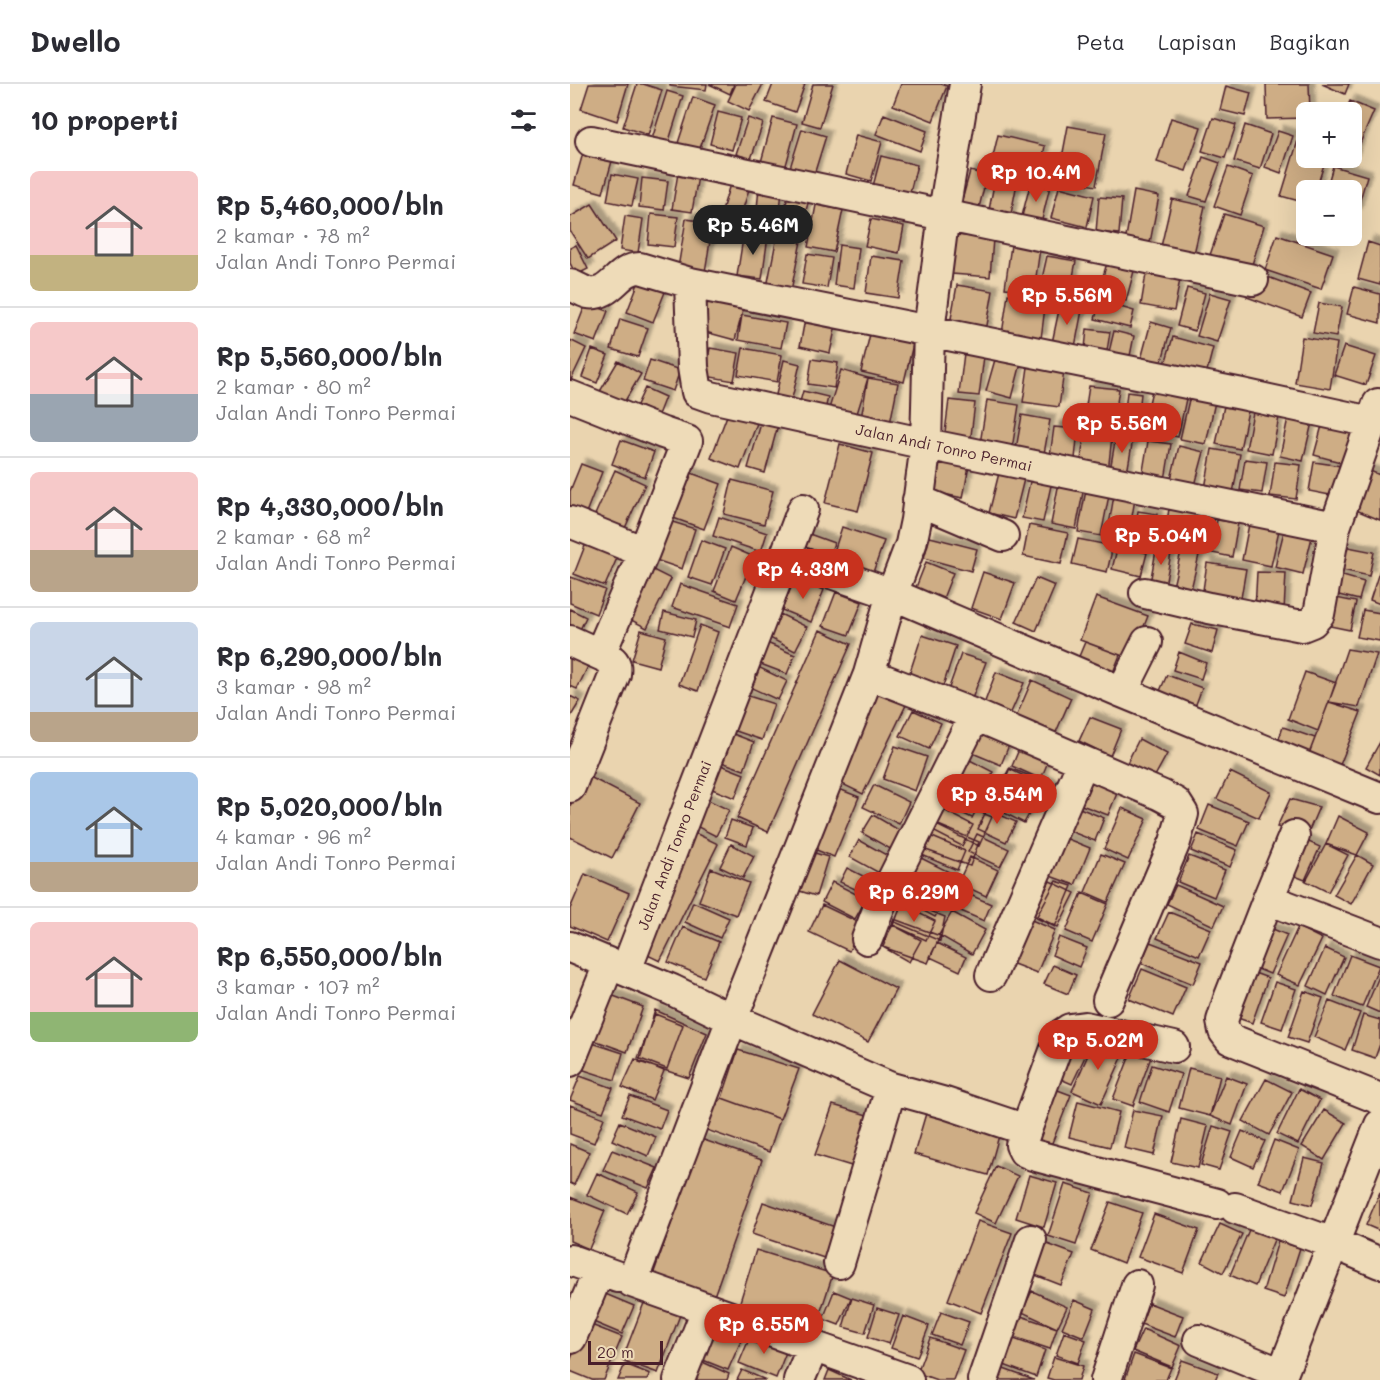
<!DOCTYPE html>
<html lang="id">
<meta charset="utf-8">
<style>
:root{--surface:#fff;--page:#f2f2f3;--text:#2b2b33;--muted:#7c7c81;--line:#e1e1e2;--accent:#c8321e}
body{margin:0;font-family:Mali,sans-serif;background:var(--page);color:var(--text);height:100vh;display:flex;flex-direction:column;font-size:22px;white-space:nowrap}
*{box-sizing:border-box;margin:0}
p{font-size:20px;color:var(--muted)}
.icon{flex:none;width:33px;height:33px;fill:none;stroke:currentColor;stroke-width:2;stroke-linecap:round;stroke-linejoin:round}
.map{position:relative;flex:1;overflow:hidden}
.side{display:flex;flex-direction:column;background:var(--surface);width:570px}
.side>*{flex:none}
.fabs{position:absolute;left:726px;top:18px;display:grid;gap:12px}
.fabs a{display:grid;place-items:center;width:66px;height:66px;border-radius:9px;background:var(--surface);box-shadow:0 6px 24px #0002;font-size:30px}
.scale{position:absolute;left:18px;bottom:15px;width:75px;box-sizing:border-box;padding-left:6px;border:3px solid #4a1f2b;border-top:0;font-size:16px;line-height:21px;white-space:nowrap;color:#4a1f2b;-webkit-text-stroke:4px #eedbb8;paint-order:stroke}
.price{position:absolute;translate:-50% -51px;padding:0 14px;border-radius:21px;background:var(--accent);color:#fff;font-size:20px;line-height:39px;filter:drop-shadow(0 2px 3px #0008)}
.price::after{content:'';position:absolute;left:50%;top:36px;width:18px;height:14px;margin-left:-9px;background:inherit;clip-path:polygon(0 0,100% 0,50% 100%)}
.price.selected{background:#222;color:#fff}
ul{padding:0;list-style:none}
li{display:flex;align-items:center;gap:18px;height:150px;padding:0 30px}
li+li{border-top:2px solid var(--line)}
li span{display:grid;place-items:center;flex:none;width:168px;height:120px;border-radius:9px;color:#555}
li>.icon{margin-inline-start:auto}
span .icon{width:72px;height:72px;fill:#fffc;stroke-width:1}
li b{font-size:26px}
h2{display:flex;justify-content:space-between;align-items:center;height:72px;padding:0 30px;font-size:26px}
header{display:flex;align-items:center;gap:36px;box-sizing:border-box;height:84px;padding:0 30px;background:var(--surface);border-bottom:2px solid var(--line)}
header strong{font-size:28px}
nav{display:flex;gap:33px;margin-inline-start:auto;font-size:21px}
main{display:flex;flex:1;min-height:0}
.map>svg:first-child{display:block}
.building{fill:#cead85;stroke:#4a1f2b;stroke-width:1.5;filter:url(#shadow)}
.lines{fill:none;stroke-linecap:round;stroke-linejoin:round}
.minor-casing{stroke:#4a1f2b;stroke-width:34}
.minor{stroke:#eedbb8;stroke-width:30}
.labels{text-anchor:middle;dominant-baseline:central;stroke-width:4.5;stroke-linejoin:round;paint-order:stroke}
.street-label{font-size:15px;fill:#4a1f2b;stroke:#eedbb8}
</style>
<header>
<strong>Dwello</strong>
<nav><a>Peta</a><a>Lapisan</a><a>Bagikan</a></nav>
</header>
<main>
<section class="side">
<h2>10 properti<svg class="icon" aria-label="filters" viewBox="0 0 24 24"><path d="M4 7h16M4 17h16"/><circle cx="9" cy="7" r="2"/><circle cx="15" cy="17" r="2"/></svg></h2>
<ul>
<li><span style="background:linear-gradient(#f6c9c9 70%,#c2b280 0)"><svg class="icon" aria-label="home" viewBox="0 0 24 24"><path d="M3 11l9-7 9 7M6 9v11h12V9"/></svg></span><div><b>Rp 5,460,000/bln</b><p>2 kamar · 78 m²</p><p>Jalan Andi Tonro Permai</p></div></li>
<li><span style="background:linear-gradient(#f6c9c9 60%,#9aa5b1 0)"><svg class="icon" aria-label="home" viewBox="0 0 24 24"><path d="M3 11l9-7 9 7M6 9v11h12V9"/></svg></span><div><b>Rp 5,560,000/bln</b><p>2 kamar · 80 m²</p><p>Jalan Andi Tonro Permai</p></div></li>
<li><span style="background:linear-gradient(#f6c9c9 65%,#b9a48a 0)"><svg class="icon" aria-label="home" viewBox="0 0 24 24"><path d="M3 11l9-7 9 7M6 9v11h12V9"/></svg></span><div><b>Rp 4,330,000/bln</b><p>2 kamar · 68 m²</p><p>Jalan Andi Tonro Permai</p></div></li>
<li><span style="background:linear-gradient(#c9d6e8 75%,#b9a48a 0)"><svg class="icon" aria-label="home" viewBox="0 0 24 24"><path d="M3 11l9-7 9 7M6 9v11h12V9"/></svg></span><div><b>Rp 6,290,000/bln</b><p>3 kamar · 98 m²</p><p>Jalan Andi Tonro Permai</p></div></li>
<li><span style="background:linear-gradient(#a9c7e8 75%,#b9a48a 0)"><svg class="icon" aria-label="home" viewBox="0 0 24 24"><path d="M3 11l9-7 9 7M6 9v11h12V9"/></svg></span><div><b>Rp 5,020,000/bln</b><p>4 kamar · 96 m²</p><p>Jalan Andi Tonro Permai</p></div></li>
<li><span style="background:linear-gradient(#f6c9c9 75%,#8fb573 0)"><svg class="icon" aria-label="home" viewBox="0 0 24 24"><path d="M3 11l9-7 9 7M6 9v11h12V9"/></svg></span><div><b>Rp 6,550,000/bln</b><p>3 kamar · 107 m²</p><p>Jalan Andi Tonro Permai</p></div></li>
</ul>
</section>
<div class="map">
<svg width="810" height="1296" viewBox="0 0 810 1296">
<defs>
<filter id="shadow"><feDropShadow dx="5.5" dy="-5.5" stdDeviation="1.5" flood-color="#0004"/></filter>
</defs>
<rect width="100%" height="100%" fill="#ead4af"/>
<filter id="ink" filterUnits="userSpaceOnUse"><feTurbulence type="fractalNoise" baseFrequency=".0167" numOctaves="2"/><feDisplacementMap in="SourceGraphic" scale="12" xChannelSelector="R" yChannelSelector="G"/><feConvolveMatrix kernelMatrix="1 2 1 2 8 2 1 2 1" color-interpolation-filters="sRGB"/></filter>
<g filter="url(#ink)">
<path class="building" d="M19,0h39l-11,37 -36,-12z
M67,0h6l19,6 -14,45 -25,-8z
M100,0h37l-1,6 -36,-4z
M139,0h25l-4,10z
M166,0h27l-14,27 -21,-10z
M203,0h32l-10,28 -29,-10z
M243,0h20l-13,43 -18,-5z
M331,0h40l6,2 -14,35 -40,-16z
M696,0h43l1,28h-4v6l-39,1z
M752,0h27l-4,10z
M656,2l25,7 -6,23 -25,-6z
M97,7l16,5 -15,48 -16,-5z
M123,13l22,8 -17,49 -21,-8z
M780,17l24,10 -23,53 -17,-6h18v-46h-7z
M148,28l23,6 -9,32 -22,-6z
M314,30l43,17 -7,20 -44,-17z
M178,34l15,5 -12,36 -15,-5z
M203,34l24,6 -12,45 -24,-7z
M601,34l30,9 -15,44 -29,-9z
M643,34l23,7 -11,33 -23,-7z
M675,41l26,9 -11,35 -26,-8z
M498,42l38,7 -10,53 -38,-7z
M232,45l24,7 -13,42 -24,-7z
M708,47l15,5 -12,37 -16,-6z
M286,51l26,7 -11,39 -25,-7z
M428,51l47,11 -6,30 -48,-11z
M729,53l7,2v19h20l-10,32h-10v13l-25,-7z
M15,62l29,8 -11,39 -29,-8z
M311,72l36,9 -8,31 -36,-10z
M633,73l17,6 -14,38 -17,-5z
M763,82l34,10 -11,38 -4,-2v-22h-26z
M658,83l25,9 -13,39 -26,-9z
M400,87l17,4 -9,37 -18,-4z
M108,89l20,3 -6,36 -20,-3z
M42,90l26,5 -6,27 -25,-5z
M426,90l22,4 -9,46 -22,-4z
M72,94l26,3 -4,29 -25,-3z
M161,97l19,5 -12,39 -19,-5z
M461,97l19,5 -9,38 -20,-4z
M489,103l35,9 -7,31 -36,-9z
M189,104l23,2 -4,41 -23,-2z
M220,106l20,6 -11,40 -21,-5z
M564,107l25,5 -10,52 -24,-5z
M529,113l23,2 -3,35 -23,-2z
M602,115l33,7 -12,52 -33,-7z
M22,120l24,37 -28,18 -18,-28v-14z
M246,121l27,5 -9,42 -26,-5z
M736,123v28l-9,-3z
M81,130l27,3 -4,30 -26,-3z
M654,130l40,12 -14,45 -41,-13z
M55,132l18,3 -5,34 -18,-3z
M116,135l27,4 -8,49 -27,-4z
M301,135l33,7 -5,27 -34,-7z
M174,148l24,4 -6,43 -25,-3z
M386,151l37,4 -3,38 -38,-3z
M707,151l56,19 -12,35 -56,-19z
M207,152l24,5 -10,50 -24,-4z
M798,158l12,4v39l-22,-6z
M6,161l12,24 -12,6 -6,-12v-15z
M269,161l20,3 -5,40 -20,-3z
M441,161l29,4 -6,42 -29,-3z
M237,170l25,4 -5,30 -25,-4z
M301,172l33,5 -6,37 -32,-5z
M477,172l29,5 -7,37 -30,-6z
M537,179l27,8 -8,30 -28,-8z
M577,184l34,6 -7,37 -33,-6z
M687,189l54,20 -9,24 -55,-20z
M69,197l26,11 -12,30 -26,-10z
M387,201l36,6 -7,40 -36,-7z
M784,203l26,7v29l-33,-9z
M617,204l18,5 -10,38 -18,-5z
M640,209l21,6 -14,43 -20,-6z
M438,210l38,5 -5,40 -39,-5z
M136,217l37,9 -8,30 -37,-10z
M530,217l34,10 -4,17 -35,-9z
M16,219l22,8 -12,31 -22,-8z
M749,219l23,4 -6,30 -23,-4z
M490,221l22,5 -7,37 -23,-4z
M172,231l44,8 -5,25 -43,-8z
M50,235l28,9 -10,29 -27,-8z
M235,235l31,6 -6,28 -30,-7z
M581,238l20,6 -11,40 -20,-5z
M517,245l23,3 -3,19 -22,-3z
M544,247l20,5 -5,25 -21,-5z
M300,250l43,10 -9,38 -43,-10z
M603,253l40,11 -7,27 -41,-11z
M732,253l35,6 -7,46 -35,-6z
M0,256l16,8 -16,34z
M774,262l32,10 -10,29 -32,-10z
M140,264l29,5 -5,28 -29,-5z
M173,264l39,7 -5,27 -39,-7z
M22,265l16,6 -11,28 -15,-6z
M394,269l20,3 -5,40 -20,-2z
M426,272l25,7 -9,35 -26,-7z
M242,275l26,4 -4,25 -26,-4z
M80,276l30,10 -7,21 -30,-10z
M214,276l16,4 -9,39 -16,-4z
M48,277l23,13 -19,32 -23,-13z
M458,283l36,4 -5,36 -36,-5z
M271,286l27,8 -13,42 -27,-8z
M298,294l30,5 -9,46 -29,-5z
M519,302l30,3 -5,34 -30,-4z
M583,302l34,8 -9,43 -35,-8z
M75,304l20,9 -7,18 -21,-10z
M233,307l25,6 -4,18 -26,-6z
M621,307l25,6 -10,47 -26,-5z
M557,308l14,2 -4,36 -14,-2z
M379,316l26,3 -5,41 -26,-4z
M417,316l32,5 -8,50 -32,-5z
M655,317l24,5 -9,43 -24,-5z
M161,321l29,10 -20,54 -29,-11z
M683,328l26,5 -7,37 -26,-5z
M719,329l24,5 -10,43 -23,-5z
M452,331l28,5 -6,34 -28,-5z
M754,334l33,9 -9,37 -34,-9z
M192,336l16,5 -13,48 -17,-5z
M515,341l28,2 -5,45 -28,-3z
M484,343l24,2 -3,30 -25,-3z
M547,346l17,3 -8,46 -17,-3z
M51,356l33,12 -9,25 -33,-13z
M578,357l23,3 -6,36 -23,-3z
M270,360l33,9 -15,58 -33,-8z
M609,362l25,6 -10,37 -24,-6z
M642,365l28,5 -8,45 -28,-5z
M361,375l38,7 -6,32 -39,-8z
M675,375l22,3 -5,31 -22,-3z
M705,378l26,3 -5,34 -26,-3z
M744,378l27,4 -6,30 -26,-5z
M11,380l21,8 -20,51 -12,-5v-27z
M795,385l15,6v45l-31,-13z
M45,386l30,14 -25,55 -30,-13z
M113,386l38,14 -17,45 -39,-14z
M429,389l25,6 -10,40 -25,-6z
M461,393l21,4 -9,41 -21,-4z
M162,396l41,11 -9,33 -40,-10z
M489,398l25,5 -8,42 -25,-5z
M517,401l23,5 -9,46 -23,-4z
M544,411l21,4 -6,35 -21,-3z
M599,425l45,8 -5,30 -45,-8z
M568,427l19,3 -5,30 -19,-2z
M149,433l48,16 -6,19 -48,-16z
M93,435l32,10 -13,40 -32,-11z
M647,436l21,3 -6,34 -20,-4z
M679,440l30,6 -8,36 -29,-6z
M459,441l39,8 -7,31 -38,-8z
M272,443l42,14 -13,37 -41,-14z
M715,443l28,6 -10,41 -28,-7z
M231,447l33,12 -9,24 -33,-12z
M360,453l47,12 -6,22 -47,-13z
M18,454l32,13 -15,35 -31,-12z
M508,455l35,7 -6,26 -35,-8z
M131,456l24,9 -13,36 -24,-8z
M548,461l29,8 -6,23 -29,-7z
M587,461l15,3 -7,38 -15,-3z
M773,462l31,6 -5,24 -31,-7z
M161,463l23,10 -18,43 -22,-9z
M611,467l18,4 -9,39 -18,-3z
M356,478l27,11 -13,33 -27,-11z
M637,479l39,6 -6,35 -38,-7z
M75,482l26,13 -24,49 -26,-13z
M810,485v35l-10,-4z
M413,488l32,11 -13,36 -31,-11z
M687,488l29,1 -2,38 -29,-1z
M766,490l28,8 -5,18 -28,-7z
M1,493l34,13 -9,24 -26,-11v-23z
M225,494l29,12 -13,32 -29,-12z
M466,494l19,8 -19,45 -20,-9z
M110,500l58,20 -8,23 -58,-20z
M266,508l26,10 -13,33 -26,-9z
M756,512l30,6 -6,28 -30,-6z
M526,513l52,19 -17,43 -51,-19z
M0,525l16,8 -11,23 -5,-2z
M793,526l17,3v28l-23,-4z
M94,528l32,8 -4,17 -32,-8z
M210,530l27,13 -12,24 -27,-14z
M622,540l26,6 -6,23 -27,-9z
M130,541l18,7 -20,59 -19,-7z
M71,546l25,7 -8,30 -26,-7z
M250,546l31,14 -83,188 -31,-14z
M352,551l34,11 -13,40 -34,-11z
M515,558l35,13 -10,25 -35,-14z
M197,559l28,12 -8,19 -29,-11z
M777,565l30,5 -18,53 -30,-5z
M0,567l21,9 -14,29 -7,-3z
M609,568l27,11 -5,16 -28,-9z
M391,570l25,8 -16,42 -24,-8z
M184,581l33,16 -9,19 -33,-15z
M426,588l28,11 -15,34 -26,-10z
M735,588l31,11 -18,48 -30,-12z
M597,591l35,13 -7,19 -36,-14z
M462,596l39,18 -18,41 -39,-17z
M303,605l33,16 -43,89 -33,-16z
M172,610l32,10 -12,36 -32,-11z
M0,612l10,5 -9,15 -1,-1z
M759,618l32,10 -23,58 -31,-11z
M343,626l28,13 -12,26 -29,-13z
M520,633l31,12 -11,27 -31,-15z
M713,643l32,11 -8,21 -31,-12z
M158,648l26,10 -10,28 -25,-9z
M408,648l31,13 -8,20 -31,-13z
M569,655l28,15 -12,22 -28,-13z
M810,658v33l-14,-8z
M325,662l32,11 -12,34 -32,-12z
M450,663l29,12 -8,20 -29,-13z
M396,674l27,14 -13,26 -27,-13z
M146,679l28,11 -9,24 -28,-11z
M440,684l47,19 -11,23 -45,-21z
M439,685l32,15 -7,16 -33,-16z
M660,688l41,20 -12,26 -42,-19z
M16,691l54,28 -28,55 -42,-21v-31z
M516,695l32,12 -10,24 -32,-12z
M259,701l30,12 -25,60 -30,-12z
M304,701l35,17 -10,22 -36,-17z
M382,705l28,14 -8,15 -27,-13z
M427,705l36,18 -9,16 -35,-18z
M130,712l29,14 -13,26 -28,-14z
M375,714l47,19 -13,29 -45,-22z
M720,715l29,8 -12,28 -30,-8z
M639,721l40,16 -11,25 -39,-16z
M368,723l35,18 -11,21 -35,-18z
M507,723l27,11 -9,23 -28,-11z
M552,724l25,11 -19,41 -24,-11z
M417,725l29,13 -10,20 -28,-13z
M303,731l31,18 -10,18 -32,-18z
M768,732l31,16 -12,23 -31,-11z
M161,736l22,8 -6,17 -22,-8z
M366,740l43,18 -9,24 -44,-16z
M125,749l23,11 -58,117 -23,-11z
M407,750l32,15 -9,18 -32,-15z
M628,750l39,16 -7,17 -39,-16z
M360,752l35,15 -8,19 -35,-15z
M495,754l25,10 -15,37 -25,-9z
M730,754l20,9 -15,33 -20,-8z
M289,756l31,17 -9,17 -31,-17z
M161,760l23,12 -11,22 -23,-11z
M756,760l22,11 -20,37 -22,-11z
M235,766l23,7 -12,39 -23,-7z
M531,770l24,10 -17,38 -23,-10z
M787,771l16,9 -22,40 -17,-9z
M619,772l36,14 -11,27 -36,-15z
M349,773l34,17 -11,20 -33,-17z
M400,773l28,13 -12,26 -28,-13z
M141,784l38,15 -13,32 -37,-14z
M277,784l32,16 -7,13 -32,-15z
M15,790l44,19 -22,49 -37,-16v-17z
M480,797l25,12 -17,34 -25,-12z
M486,797l16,5 -17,41 -19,-9z
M262,798l34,17 -11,20 -33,-17z
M340,798l35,18 -10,17 -34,-18z
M606,801l47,21 -9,20 -47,-22z
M391,807l30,13 -7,17 -30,-13z
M512,809l26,11 -16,38 -26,-11z
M333,816l42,17 -5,24 -45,-19z
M123,818l36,16 -9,20 -35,-16z
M252,821l40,19 -13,27 -40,-19z
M332,821l33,16 -9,19 -33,-15z
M382,828l33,18 -13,24 -33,-19z
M599,828l42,17 -12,27 -42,-18z
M324,835l46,17 -12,27 -45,-16z
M459,835l26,11 -18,43 -26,-10z
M323,841l28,15 -12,22 -28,-16z
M113,843l36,15 -15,35 -36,-15z
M698,843l19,8 -17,39 -17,-7z
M728,843l24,12 -22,46 -24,-10z
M489,853l28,11 -8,19 -27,-12z
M580,858l52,20 -9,22 -52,-21z
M367,859l29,14 -6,14 -30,-14z
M755,864l19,9 -17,38 -19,-9z
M780,871l29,11 -17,41 -28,-11z
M270,876l56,29 -28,53 -56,-28z
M483,881l23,10 -8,19 -24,-10z
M572,885l44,18 -13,30 -44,-18z
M679,887l19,7 -16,45 -20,-7z
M810,890v39l-14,-6z
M705,898l21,7 -14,40 -21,-7z
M734,907l19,7 -16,45 -19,-6z
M38,910l35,13 -16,45 -36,-13z
M759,917l31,12 -15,37 -31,-13z
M85,926l52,23 -18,45 -50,-16z
M85,930l28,11 -16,44 -29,-11z
M793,931l17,5v24l-5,14 -23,-8z
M526,953l29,14 -24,53 -29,-13z
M496,954l23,10 -17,36 -23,-10z
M19,958l34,11 -8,27 -34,-11z
M168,966l61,19 -19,50 -58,-21z
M562,966l19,7 -18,49 -20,-7z
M65,975l29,12 -12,29 -30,-13z
M582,981l29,9 -12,38 -29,-10z
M619,984l31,8 -10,40 -31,-8z
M10,992l33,12 -10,24 -33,-12z
M656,992l21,8 -15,41 -22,-9z
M696,995l26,13 -23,43 -26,-14z
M477,1002l24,9 -21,53 -24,-10z
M729,1005l21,11 -22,44 -21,-10z
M60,1012l37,14 -7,19 -38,-14z
M152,1014l58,21 -11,33 -71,-25z
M508,1017l41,11 -9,35 -41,-10z
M0,1021l34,13 -10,25 -24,-9z
M263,1021l41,12 -16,51 -43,-13z
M357,1026l73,22 -12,43 -74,-21z
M563,1026l30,6 -9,39 -30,-7z
M754,1026l22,13 -22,37 -22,-14z
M611,1035l27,7 -10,42 -27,-6z
M50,1038l36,15 -8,19 -36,-16z
M643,1042l19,6 -13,38 -18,-5z
M672,1047l23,10 -12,26 -22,-10z
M131,1055l61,21 -48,136 -61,-21z
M704,1056l25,10 -16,41 -25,-9z
M0,1060l19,8 -15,33 -4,-2z
M42,1066l45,18 -9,20 -45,-18z
M734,1074l20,5 -12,42 -19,-5z
M426,1082l22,10 -22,47 -22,-10z
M27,1089l41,19 -11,22 -40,-19z
M459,1091l28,8 -13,44 -28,-9z
M495,1100l28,9 -17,52 -28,-9z
M810,1108v39l-14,-6z
M0,1113l35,14 -16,38 -19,-8z
M193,1118l78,27 -11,31 -78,-26z
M540,1118l32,11 -19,50 -32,-13z
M584,1130l45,16 -16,43 -45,-16z
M408,1137l34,12 -31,80 -33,-13z
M650,1140l22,10 -19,39 -21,-11z
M681,1141l25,10 -21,51 -25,-11z
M708,1157l22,7 -16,50 -21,-7z
M472,1158l32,12 -13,31 -31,-12z
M186,1166l77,24 -18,55 -76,-24z
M264,1207l17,7 -12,27 -16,-6z
M462,1207l35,16 -10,21 -35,-16z
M33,1209l31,13 -12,28 -31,-13z
M282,1214l22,7 -9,28 -22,-6z
M504,1216l21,9 -11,28 -22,-9z
M74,1219l36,12 -22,58 -36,-13z
M579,1219l34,13 -8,21 -34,-13z
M307,1224l22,7 -10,29 -21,-7z
M371,1228l28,10 -9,23 -28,-10z
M333,1232l26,10 -12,31 -26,-9z
M451,1232l36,12 -7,21 -36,-12z
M144,1237l30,13 -16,36 -30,-12z
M16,1239l36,14 -18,43h-12l-22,-9v-10z
M573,1245l38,17 -9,21 -39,-16z
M182,1248l36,15 -12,31 -37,-15z
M494,1248l22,8 -8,23 -22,-8z
M360,1254l34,12 -11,30h-16l-20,-7z
M444,1255l31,11 -9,27 -32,-12z
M564,1270l37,14 -5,12h-38l-3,-1z
M484,1273l29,9 -4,14h-25l-7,-2z
M128,1276l31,14 -2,6h-38z
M612,1276l36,13 -3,7h-41z
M55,1280l25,10 -3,6h-29z
M428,1283l36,13h-41z
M172,1286l24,10h-29z
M259,1286l22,10h-26z"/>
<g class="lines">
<g class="minor-casing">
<path id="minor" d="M395,0l-20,122 -16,125 -3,113 -10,76 -5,24 -19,50 -23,80 -137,345 159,69 54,15 81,27 35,-95 9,-6 15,-2 89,20
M21,57l662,139
M120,199l3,84 4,25 14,5 215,47 409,83
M0,201c6,2 12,6 18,8 23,4 30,-25 52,-25l50,15 552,111 129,28
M0,312l93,37 24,8 -43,111 -44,102
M348,416l85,36
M0,438l74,30
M215,473l18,-48
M575,509l64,15 93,18 10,-4 7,-8 16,-87 43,-123 2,1
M0,557l40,18c6,4 6,8 5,15l-45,113
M299,590l106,41 186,80 15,8 7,11 -8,28 -67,158
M552,608l25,-50
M698,815l26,-63
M297,855l13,-34 95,-190
M810,858l-112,-43 -39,100 -7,22 2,10 6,8 150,60
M0,863l102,43 60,29 -100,263 276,98
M56,886l159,-413 107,37 230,98 258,106
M421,891l92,-213
M0,977l39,-97
M456,1046l-5,15 3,6 9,4 184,49
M665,1124l98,35 47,20
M0,1176l48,17
M269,1179l52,-175
M1,1254l28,-68
M629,1256l83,34 98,-249
M109,1296l28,-70
M229,1296l14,-33
M413,1296l48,-140
M536,1296l31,-95"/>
</g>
<use href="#minor" class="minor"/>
</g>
</g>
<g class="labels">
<g class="street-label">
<text transform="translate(374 363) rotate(12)">Jalan Andi Tonro Permai</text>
<text transform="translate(104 761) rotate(-69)">Jalan Andi Tonro Permai</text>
</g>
</g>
</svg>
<div class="fabs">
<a>+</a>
<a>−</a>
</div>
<div class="scale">20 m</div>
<b class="price" style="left:466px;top:119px">Rp 10.4M</b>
<b class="price selected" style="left:183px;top:172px">Rp 5.46M</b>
<b class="price" style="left:497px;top:242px">Rp 5.56M</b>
<b class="price" style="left:552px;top:370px">Rp 5.56M</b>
<b class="price" style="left:591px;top:482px">Rp 5.04M</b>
<b class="price" style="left:233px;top:516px">Rp 4.33M</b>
<b class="price" style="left:427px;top:741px">Rp 3.54M</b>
<b class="price" style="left:344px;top:839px">Rp 6.29M</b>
<b class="price" style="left:528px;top:987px">Rp 5.02M</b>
<b class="price" style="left:194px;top:1271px">Rp 6.55M</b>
</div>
</main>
